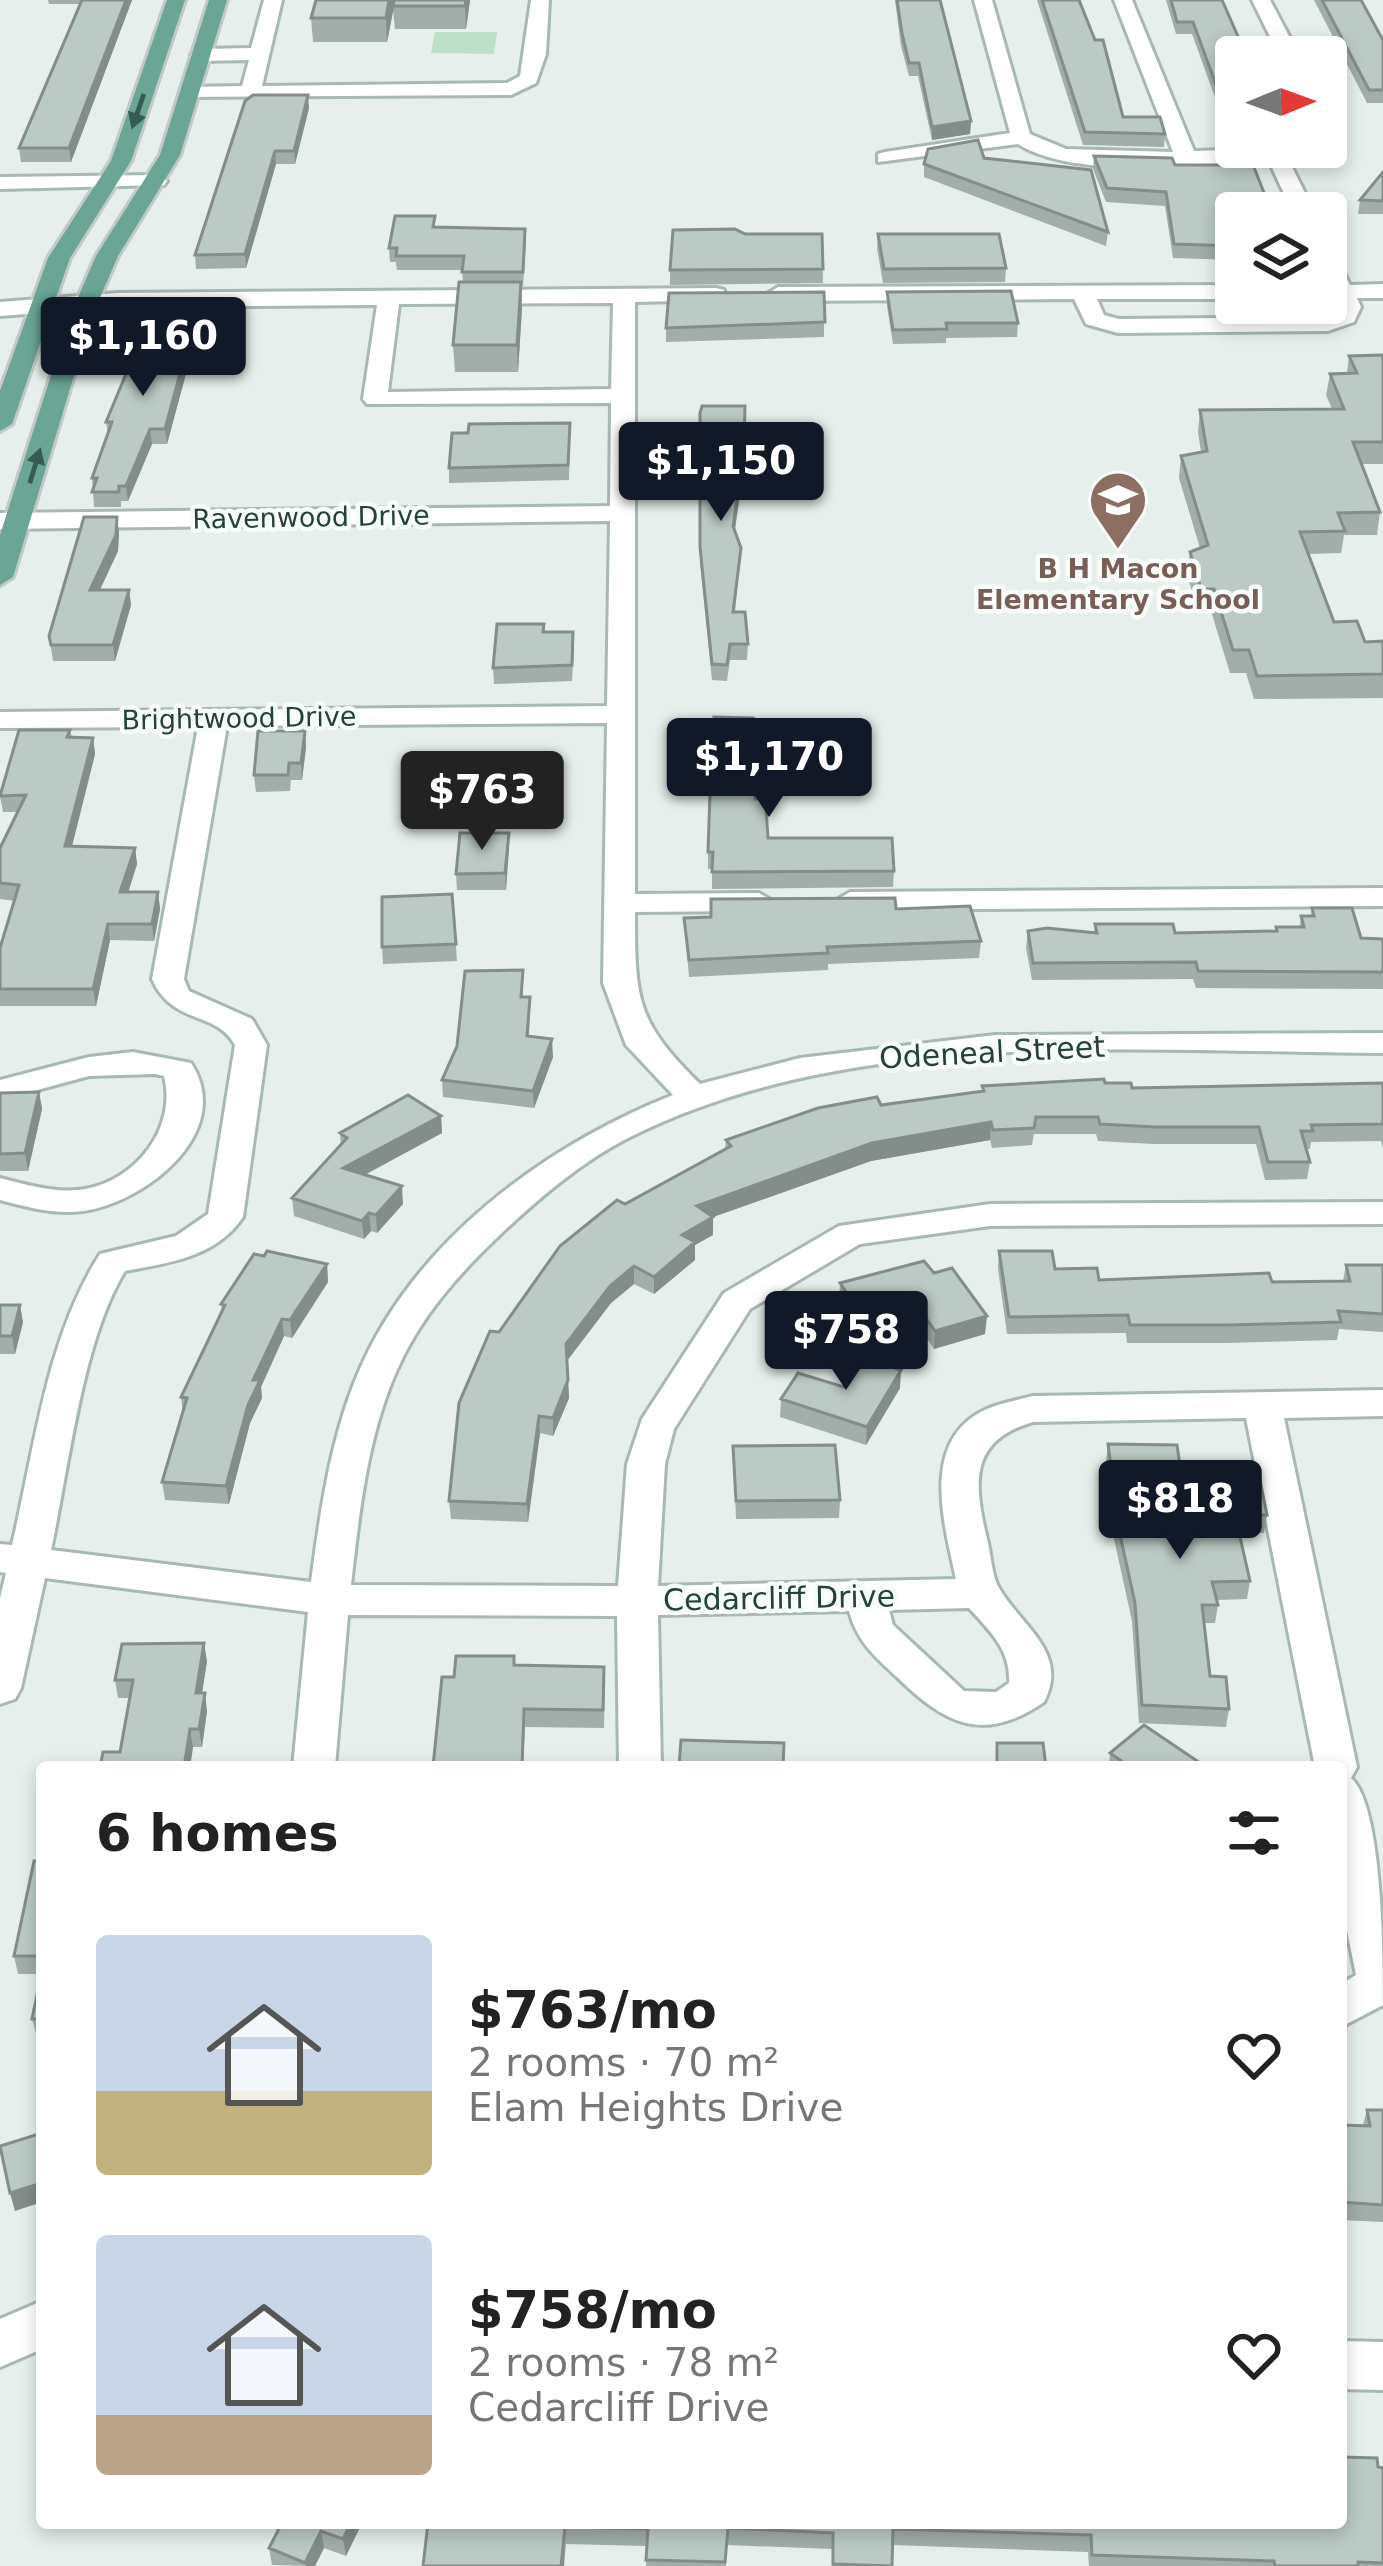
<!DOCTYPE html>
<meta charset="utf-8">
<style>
:root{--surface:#fff;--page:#f6f6f6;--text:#222;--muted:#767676;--accent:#111827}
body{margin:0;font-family:"DejaVu Sans",sans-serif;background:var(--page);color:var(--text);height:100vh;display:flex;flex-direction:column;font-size:45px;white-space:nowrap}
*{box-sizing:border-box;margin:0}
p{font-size:39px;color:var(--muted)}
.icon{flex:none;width:66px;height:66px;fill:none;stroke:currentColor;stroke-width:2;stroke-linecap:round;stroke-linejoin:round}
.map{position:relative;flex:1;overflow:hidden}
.drawer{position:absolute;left:36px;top:1761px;width:1311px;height:768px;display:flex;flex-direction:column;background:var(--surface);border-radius:12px;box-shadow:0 6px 18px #0003}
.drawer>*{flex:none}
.needle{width:78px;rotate:89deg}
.controls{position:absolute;left:1215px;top:36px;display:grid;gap:24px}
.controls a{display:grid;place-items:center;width:132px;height:132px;border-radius:12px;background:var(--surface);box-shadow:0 6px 18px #0003;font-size:60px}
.price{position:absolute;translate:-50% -102px;padding:0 27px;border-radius:12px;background:var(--accent);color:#fff;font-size:39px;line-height:78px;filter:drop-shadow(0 3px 6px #0008)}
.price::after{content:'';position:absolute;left:50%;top:72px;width:36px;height:27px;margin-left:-18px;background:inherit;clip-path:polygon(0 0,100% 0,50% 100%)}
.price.selected{background:#222;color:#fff}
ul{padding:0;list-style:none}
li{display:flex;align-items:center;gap:36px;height:300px;padding:0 60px}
li span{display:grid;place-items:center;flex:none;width:336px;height:240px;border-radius:12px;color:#555}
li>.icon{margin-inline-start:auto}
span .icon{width:144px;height:144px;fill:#fffc;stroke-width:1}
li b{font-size:51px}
h2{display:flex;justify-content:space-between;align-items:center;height:144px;padding:0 60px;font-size:51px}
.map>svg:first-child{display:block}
.green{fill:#bfe0c8}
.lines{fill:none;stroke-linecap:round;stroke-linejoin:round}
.minor-casing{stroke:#a8b8b2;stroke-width:6}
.major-casing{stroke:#c2cac8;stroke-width:6}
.minor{fill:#fff;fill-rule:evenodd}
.major{fill:#6aa596;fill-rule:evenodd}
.wall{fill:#a1aea9}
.shaded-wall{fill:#838d89}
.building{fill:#bbcac4;stroke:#838d89;stroke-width:3}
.oneway{fill:#365b51}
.labels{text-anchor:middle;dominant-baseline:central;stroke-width:9;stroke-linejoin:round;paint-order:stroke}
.far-street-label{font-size:27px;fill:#24423a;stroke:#f7fbf9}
.far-education-label{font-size:27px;font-weight:bold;fill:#785e54;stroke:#f7fbf9}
.street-label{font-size:30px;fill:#24423a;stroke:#f7fbf9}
</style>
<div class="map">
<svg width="1383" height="2566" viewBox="0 0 1383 2566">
<rect width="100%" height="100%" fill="#e6efeb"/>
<path class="green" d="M435,32h62l-3,22 -63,-1z"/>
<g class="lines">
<g class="minor-casing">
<path id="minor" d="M264,0h18l-20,86 245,-3 13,-7 11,-76h18l-3,54 -10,29 -25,12 -329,2v-8l7,-2 53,-1 7,-26 -48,1 -10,-6 10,-6 50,-1z
M974,0h18l38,134 36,15 107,3 -59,-152h18l62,151 131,-4 -38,10 28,56h-22l-25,-54c-67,6 -193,21 -250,-15l-140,18v-8l7,-2 125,-19z
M1252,0h18l30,57h-20z
M157,175l10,6 -3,4 -164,4v-12z
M1326,251l8,2 16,32 33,-1v14h-26l4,9 -7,15 -26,9 -210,2 -32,-9 -12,-25 -296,2 -11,-7 11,-7 458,-2v14h-139l7,16 15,4 206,-2 14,-10 -4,-8h-9z
M716,288l8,2v10l-89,2v592l124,-1 15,9 -15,9 -124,1c0,88 1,109 65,172l100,-26 195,-23 388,-2v20c-243,-1 -530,-28 -753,84 -46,23 -86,57 -124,92 -44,41 -86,87 -110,143 -29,66 -37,142 -45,213l267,1 9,-122 15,-45 82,-126 115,-67 151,-22 393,-2v22l-393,2 -130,18 -110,65 -76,120 -9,35 -7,122 298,-7c-12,-56 -37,-140 31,-170 14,-6 31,-9 46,-13l350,-6v26l-99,2 73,349 -6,11c32,28 32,181 32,227l-42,22v-43l15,-9 -15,-74v-134h-26l-69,-349 -213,4c-66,19 -59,64 -45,121 3,13 4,34 11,45 21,37 71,65 45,114 -61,42 -99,22 -147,-25 -23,-21 -40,-36 -48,-66l-191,4 3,152h-42l-2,-151 -269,-1 -13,152h-42l15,-155 -263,-34 -24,110 -6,11 -15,5v-106l6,-25 -6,-1v-28l12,1c23,-98 34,-206 88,-291l76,-18 32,-22 27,-169c-19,-35 -62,-19 -83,-66l46,-252 -198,1v-16l607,-6 3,-185 -610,8v-16l610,-7 1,-103 -244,1 -4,-5 14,-94 -259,2 -118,9v-14l118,-9zM613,303l-2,86 -223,3 11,-88zM607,723l-4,260 23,62 47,50c-129,51 -261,148 -316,281 -27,65 -37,137 -46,206l-260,-32c18,-83 31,-209 74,-279 44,-8 91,-14 118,-54l24,-172 -15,-26 -63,-28 -5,-12 43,-253zM969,1608c21,23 42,42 40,75l-13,9 -32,-1 -71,-66 -4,-15z
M1383,888v18l-533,4 -15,-9 15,-9z
M133,1052l58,11c45,69 -47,140 -108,148 -28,4 -56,-4 -83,-11v-22c28,7 57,16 85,11 52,-9 92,-62 79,-113l-9,-2 -66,2 -89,24v-20l89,-23z
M42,2301v48l-42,18v-48z
M1341,2341l42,1v48l-42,-1z"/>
</g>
<g class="major-casing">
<path id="major" d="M167,0h18l-54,161 -61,97 -58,166 -12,7v-40l48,-133 63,-97z
M209,0h18l-47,155 -62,101 -26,60 -79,261 -13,8v-50l70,-219 26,-60 64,-101z"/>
</g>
<use href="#minor" class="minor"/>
<use href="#major" class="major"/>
</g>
<path class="wall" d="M48,0h84l-61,162h-50l-2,-14 61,-144h-31z
M316,0h77l1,3 76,-3 -4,29h-71l-2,-19 -6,32h-74l-2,-24z
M895,0h45l31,121 -1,13 -38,6 -14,-64h-9l-8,-30z
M1037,0h42l44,117 42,17 -1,13 -81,-2z
M1166,0h56l14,57v79h-7l-37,-102h-16z
M1314,0h47l22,40v63h-16z
M309,108l-14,56h-19l-30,104 -50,1 -1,-14z
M1094,156l81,9 61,48v47l-63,-2 -8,-52 -59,-4 -13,-33z
M984,158l124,74 -2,14 -182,-69v-13z
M1383,172v42h-25l2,-14z
M436,227l90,16 -3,43h-2l1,22 -4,64h-63l-2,-27 10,-63 -1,-12h-65l-1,-8h-6l-1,-14z
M745,234h77l1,49 -153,2v-15z
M878,234l128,34 -1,14 -122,1 -6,-35z
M824,292v45l-158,5v-14z
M887,292l131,31 -1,14 -71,1v5l-53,1 -6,-38z
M185,330l9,14 -27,100h-15l-24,57h-7v6h-27l-2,-29 16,-44 -2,-12z
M1383,355v109h-22l19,48 -3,23h-33l-3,18 -33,1 26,68 31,20 18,-1v57l-129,1 -8,-26h-16l-19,-62 -13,1 -11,-38 3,-22 10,-4 -21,-70 2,-22 20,-4 -3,-20 2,-22 132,-1 -6,-14 4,-21 17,-1 2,-17z
M745,406l-1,60 -9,64 6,18 -6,64 13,32 -1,16h-17l-3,21 -15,-1 -12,-117v-150z
M570,423l-1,57 -120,3v-15l19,-35z
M119,532l-1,19 -18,39h29l2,15 -16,56h-62l-4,-25z
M544,632l30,16 -2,33 -78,3 -1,-16z
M714,717l41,82 13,39 126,33 -1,16 -181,2v-20h-4v-17z
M70,730l2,7 21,1 2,16 -23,92 63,2 2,16 -9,28h30l2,17 -6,32 -44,-1 -14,66h-96v-58l15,-47 -15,-2v-51l18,-36h-15l-3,-16z
M305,731l1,16 -4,33h-11l-1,11 -34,1 -2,-17z
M509,833l-3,57h-49l-1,-16z
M452,894l5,67 -74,3 -1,-17z
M1312,908l49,30 22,1v50l-187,-1 -3,-9 -161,1 -6,-32 2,-17 66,1 1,-8 80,9 101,-2v-4h24l1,-11h10z
M896,909l85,32 -2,17 -151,6v6l-139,7 -5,-59z
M523,970v27h7l-1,40 24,20 -19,51 -91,-11 -1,-17z
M1105,1083l27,5 251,-5v65l-2,-7 -70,1 -1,7h-4l4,13 -3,17 -42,1 -9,-36h-103l-55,-3 -2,-7h-62l-2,11 -40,3 -2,-8 -119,21 -158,56v18l-18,10v15l-41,34 -20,-10 -23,19 -44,58 2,37 -16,38 -13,-3 -12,89 -77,-3 -2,-18 50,-169 126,-128 100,-55 1,-9 155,-35 101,-14v-5z
M39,1092l3,17 -14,62h-28v-78z
M441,1116l1,17 -77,42 38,29 -26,29 -6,-2 -7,8 -70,-23 -2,-18 49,-53 -1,-12z
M999,1251l100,29 244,1 3,-16h37v67l-44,-3 -2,11 -111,3h-99l-1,-10 -119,1 -9,-65z
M924,1261l61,73 -51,15 -19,-28 -52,15 -24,-35 1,-18z
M327,1264l1,18 -36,56 -8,-2 -23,51 1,11 -12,25 -21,81 -64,-4 -3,-18 21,-70 -2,-15 41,-85 -1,-8z
M0,1305l23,17 -8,32h-15z
M844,1387l56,1 -34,57 -86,-28 1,-18z
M1108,1444l72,21 87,50 -3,18h-25l11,48 -3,18 -31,1 2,5 -3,18h-11l6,53 19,33 -3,18 -87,-4 -7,-102 -25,-114 2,-17 -3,-28z
M733,1446l107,54 -1,18 -103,1z
M514,1656l1,9 90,20 -1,43 -79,-1 -2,40h-90l21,-90z
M207,1661l-5,32 5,18 -5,36h-9l-3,20h-90l20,-15 10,-54h-12l-3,-18z
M1110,1753l96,14h-97z
M42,1861v176h-5l-5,-18 9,-45h-23l-4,-18z
M1367,2110h16v112l-42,-2v-95h22z
M1383,2468v98h-294l-1,-14 -195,-7 -1,21h-60v-17l-105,-4 -1,21h-80l1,-20 -81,-2 -2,22h-141l5,-43z
M263,2523h99l-16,33 -22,-8 -9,18 -43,-1 -3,-17 10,-19z"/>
<path class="shaded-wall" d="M126,0h6l-61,162 -2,-14z
M389,0h4l1,7 -7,35 -1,-24z
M466,0h4l-4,29 -1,-23z
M308,95l1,13 -14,56 -1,-13z
M971,121l-1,13 -38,6v-13z
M275,151l1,13 -30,104 -1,-14z
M521,282l1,26 -4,64 -1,-27z
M192,329l2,15 -27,100 -2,-15z
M150,429l2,15 -24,57 -2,-15z
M744,451v15l-11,75v-15z
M117,517l2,15 -1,19 -26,55 -2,-16z
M129,590l2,15 -16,56 -2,-16z
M305,731l1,16 -4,33 -1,-17z
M93,738l2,16 -27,108 -3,-16z
M509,833v17l-3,40 -1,-17z
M135,848l2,16 -14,45 -3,-17z
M158,892l2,17 -6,32 -2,-17z
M108,924l2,16 -14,66 -3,-17z
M552,1039l1,18 -19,51 -1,-17z
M39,1092l3,17 -14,62 -3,-18z
M441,1116l1,17 -97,52 -2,-17z
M991,1122l-1,18 -119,21 -158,56v18l-18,10v15l-41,34v-17l28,-42 15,-29 175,-63z
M402,1186l1,18 -26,29 -1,-18z
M369,1213l2,18 -7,8 -2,-18z
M327,1264l1,18 -36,56 -2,-18z
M634,1266v18l-23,19 -45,59v-18l44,-58z
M916,1304l-1,17 -52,15 1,-18z
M20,1305l3,17 -8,32 -3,-18z
M987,1316l-2,18 -51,15 1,-18z
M282,1319l2,17 -23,51 1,11 -12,25 -21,81 -3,-18 27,-106z
M901,1370l-1,18 -34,57 1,-18z
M568,1380l1,18 -16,38v-18z
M539,1416l1,17 -12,89 -1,-18z
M204,1643l3,18 -8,50 -3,-18z
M205,1693l2,18 -5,36 -3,-18z
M190,1729l3,18 -3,20h-6z
M42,2183v19l-27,9 -5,-18z
M351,2523h11l-16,33 -3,-17z
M565,2527l-1,39h-3z
M321,2531l3,17 -9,18h-9l-1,-3z"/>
<path class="building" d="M82,0h44l-57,148h-50z
M316,0h73l-3,18h-75z
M394,0h72l-1,6h-72z
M897,0h43l31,121 -39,6 -13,-64h-10l-7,-30z
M1042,0h37l16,40h8l20,77h37l5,17 -80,-2z
M1171,0h51l25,57h-11v66h-6l-37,-101h-16z
M1322,0h39l22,40v50h-14z
M253,95h55l-14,56h-19l-30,103 -50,1 50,-154z
M978,140l6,18 107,12 17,62 -184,-68 4,-15z
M1094,156l78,2 3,7h78l16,40 6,8h-39v33l-62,-2 -8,-52 -59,-4z
M1383,172v29l-23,-1z
M395,216h40l-2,11 92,2 -2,43h-61l2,-16h-68l1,-8h-8z
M735,229l10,5h77l1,35 -153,1 3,-40z
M878,234h121l7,34 -122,1z
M459,282h62l-4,63h-64z
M1011,291l7,32h-72l1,6 -54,1 -6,-38z
M824,292l1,30 -159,6 3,-35z
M151,314h33l-3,16 11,-1 -27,100h-15l-24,57h-7v6h-27l5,-14h-5l20,-56h-6z
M1383,355v87h-30l27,70 -42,1 7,18 -45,1 34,90 23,-1 8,21 18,-1v33l-126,2 -8,-26h-16l-19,-61h-13l-11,-37 18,-7 -27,-89 26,-5 -7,-41 144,-1 -14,-35 27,-1 -8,-17z
M702,406h43l-1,45 -11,75 8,22 -8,64h12l3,32h-18l-3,21 -15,-1 -12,-117v-134z
M570,423l-2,42 -119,3 3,-35h16l1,-9z
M84,517h33l-1,18 -26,55h39l-16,55h-62l-2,-9z
M497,624h47l-1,8h30l-1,33 -79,3z
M714,717l39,1 2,81h7l4,9 2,30h124l2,33 -182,1 1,-20h-5l4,-117 6,-1z
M19,730h51l-3,7 26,1 -28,108 70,2 -15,44h38l-6,32h-44l-15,65h-93v-41l19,-63 -19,-2v-35l26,-53 -26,1z
M258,731h47l-4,32h-12l-1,12h-34z
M460,833h49l-4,40 -49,1z
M452,894l4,50 -74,3v-50z
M895,898l1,11 74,-3 11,35 -154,6 1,6 -139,7 -5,-42 27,-1v-18z
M1312,908h40l9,30 22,1v33l-185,-1 -2,-9 -163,1 -5,-32 19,-3 50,5 -2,-9h78l2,9 102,-2 -1,-4h28l-3,-11h13z
M523,970l-2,27h9l-3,39 25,3 -19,52 -91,-11 15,-34 8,-75z
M1104,1079l1,4h26l1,5 251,-5v41l-72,1 2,6h-12l9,31h-42l-9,-35h-104l-55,-3 -2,-7h-62l-2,11 -41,2 -2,-8 -119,21 -175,63 16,11 -31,18 13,7 -41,35 -20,-11 -24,20 -44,58 2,36 -15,38 -14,-2 -12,88 -78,-3 10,-98 31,-72 9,1 61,-86 57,-46 8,4 106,-58 -5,-6 92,-32 59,-11 4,8 103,-14 -2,-5z
M39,1092l-14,61 -25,1v-61z
M408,1095l33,21 -98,52 59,18 -26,29 -7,-2 -7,8 -70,-23 55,-60 -7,-5z
M267,1251l60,13 -37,56 -8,-1 -29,61h7l-12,25 -22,81 -64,-4 25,-84 -6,-1 44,-92 -4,-1 33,-50 10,2z
M999,1251h53l3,18 42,-1 2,12 170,-7 3,9 78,-1 -4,-16h37v49l-45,-3 3,11 -112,3h-99l-2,-10 -119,2z
M924,1261l10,12 18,-5 35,48 -52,15 -19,-27 -52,14 -24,-35z
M0,1305h20l-8,31h-12z
M863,1358l38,12 -34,57 -86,-28 17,-26 46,14z
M1108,1444l69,1 3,20h77l10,50h-32l15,66 -38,1 6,23h-16l8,71 16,1 3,32 -87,-4 -7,-102 -25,-114h4z
M835,1445l5,55 -104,1 -3,-55z
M204,1643l-8,50h9l-6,36h-9l-6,38h-84l3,-15h17l13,-72h-18l7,-36z
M456,1656h58v9l90,2 -1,43 -79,-1 -2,58h-89l9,-90h12z
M1144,1725l62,42h-76l-20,-14z
M681,1740l103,3 -1,24h-104z
M997,1743h46l3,24h-49z
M34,1861h8v95h-28z
M42,1970v49h-10z
M1367,2110h16v95l-42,-3v-77l29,1z
M42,2133v50l-32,10 -10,-47z
M1341,2457l36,1 1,9 5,1v95l-25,-1v4h-83l-1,-5 -182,-6 -1,-20 -198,-6 -1,37 -59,-2v-31l-105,-5 -3,34 -79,-2 2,-31 -83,-2 -4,39h-138l5,-43h913z
M282,2523h69l-8,16 -22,-8 -16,32 -36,-15z"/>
<defs><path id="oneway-solid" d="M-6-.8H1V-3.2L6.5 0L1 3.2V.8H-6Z" transform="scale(3)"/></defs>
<g class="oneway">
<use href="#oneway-solid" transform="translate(138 111) rotate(109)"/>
<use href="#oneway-solid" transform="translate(35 466) rotate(-73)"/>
</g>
<defs>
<g id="school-pin" transform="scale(3)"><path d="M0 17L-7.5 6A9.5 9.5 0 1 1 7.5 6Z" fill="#8d6e63" stroke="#f7fbf9"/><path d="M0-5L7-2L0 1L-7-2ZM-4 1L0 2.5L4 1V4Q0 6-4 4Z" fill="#fff"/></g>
</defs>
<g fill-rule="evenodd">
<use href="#school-pin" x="1118" y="500"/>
</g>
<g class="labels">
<g class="far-street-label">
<text transform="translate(311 517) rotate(-1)">Ravenwood Drive</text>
<text transform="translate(239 718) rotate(-1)">Brightwood Drive</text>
</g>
<g class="far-education-label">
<text x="1118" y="568">B H Macon<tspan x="1118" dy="31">Elementary School</tspan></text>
</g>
<g class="street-label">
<text transform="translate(992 1052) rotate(-3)">Odeneal Street</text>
<text transform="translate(779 1598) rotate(-1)">Cedarcliff Drive</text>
</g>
</g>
</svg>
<div class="controls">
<a><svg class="needle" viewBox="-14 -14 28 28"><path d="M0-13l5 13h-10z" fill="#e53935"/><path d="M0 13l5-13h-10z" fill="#767676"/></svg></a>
<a><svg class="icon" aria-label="layers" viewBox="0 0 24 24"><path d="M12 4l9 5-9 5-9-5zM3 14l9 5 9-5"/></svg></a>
</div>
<b class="price" style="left:143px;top:399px">$1,160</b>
<b class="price" style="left:721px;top:524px">$1,150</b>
<b class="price" style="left:769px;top:820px">$1,170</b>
<b class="price selected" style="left:482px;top:853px">$763</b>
<b class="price" style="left:846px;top:1393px">$758</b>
<b class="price" style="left:1180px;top:1562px">$818</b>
<section class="drawer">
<h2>6 homes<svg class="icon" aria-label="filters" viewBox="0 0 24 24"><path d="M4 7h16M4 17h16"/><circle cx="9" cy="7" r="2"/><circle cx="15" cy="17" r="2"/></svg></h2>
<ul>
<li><span style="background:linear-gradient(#c9d6e8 65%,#c2b280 0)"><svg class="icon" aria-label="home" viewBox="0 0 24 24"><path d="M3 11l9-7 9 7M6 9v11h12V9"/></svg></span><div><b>$763/mo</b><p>2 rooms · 70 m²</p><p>Elam Heights Drive</p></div><svg class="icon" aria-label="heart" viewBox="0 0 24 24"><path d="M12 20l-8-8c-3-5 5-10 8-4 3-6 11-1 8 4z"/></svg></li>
<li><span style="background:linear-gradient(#c9d6e8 75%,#b9a48a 0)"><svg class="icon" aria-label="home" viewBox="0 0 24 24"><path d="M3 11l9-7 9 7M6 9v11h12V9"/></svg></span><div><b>$758/mo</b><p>2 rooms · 78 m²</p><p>Cedarcliff Drive</p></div><svg class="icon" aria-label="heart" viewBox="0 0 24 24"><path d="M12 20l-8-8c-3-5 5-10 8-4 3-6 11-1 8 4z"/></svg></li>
</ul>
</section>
</div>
